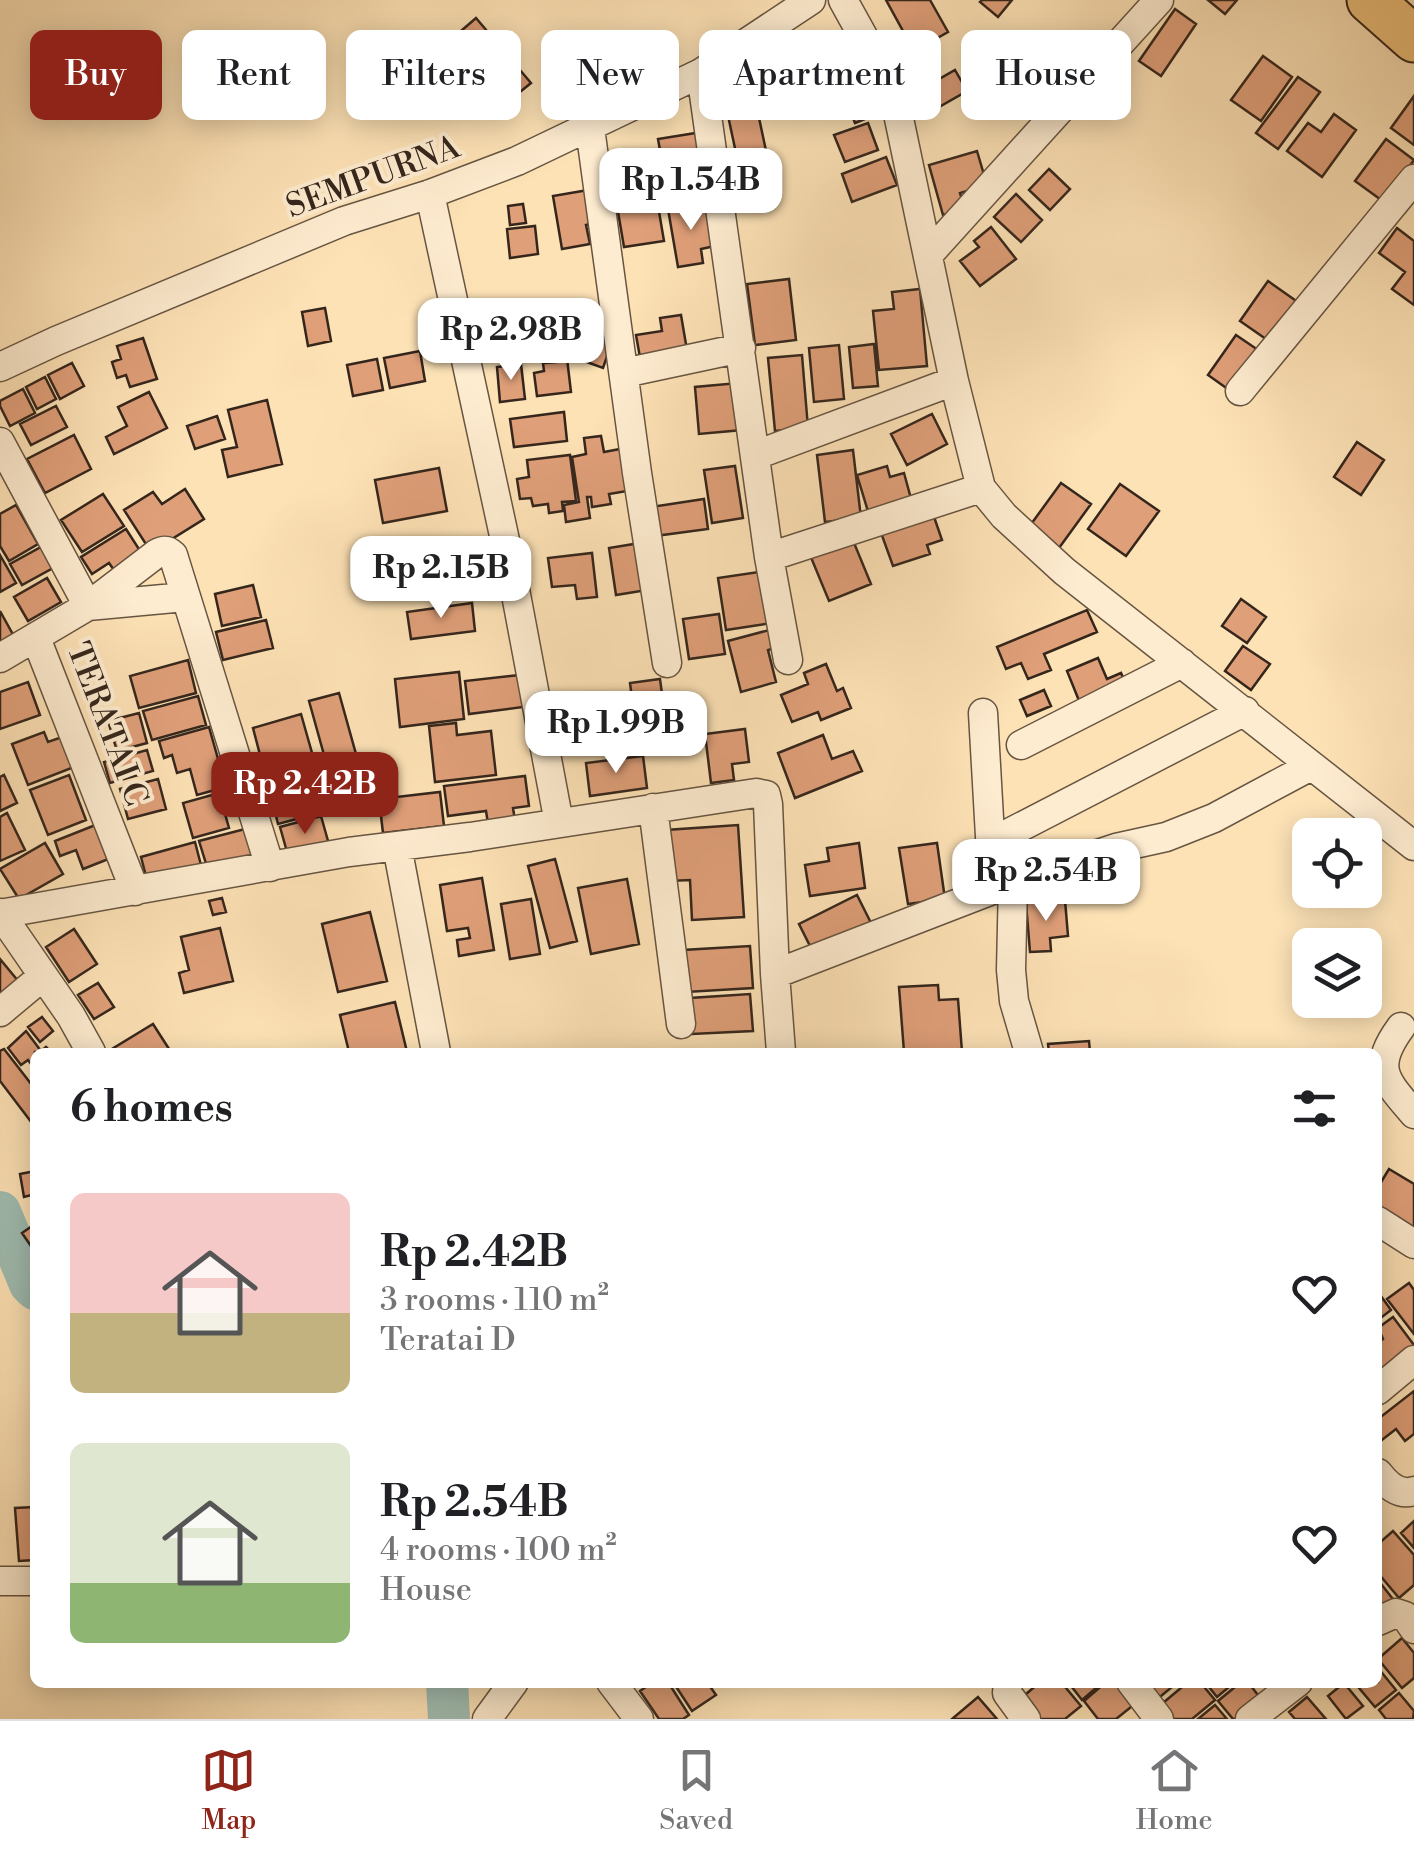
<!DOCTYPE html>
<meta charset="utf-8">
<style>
:root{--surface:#fff;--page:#f2f2f2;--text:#202124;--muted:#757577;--line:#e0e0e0;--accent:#8f2418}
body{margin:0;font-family:"Libre Bodoni",serif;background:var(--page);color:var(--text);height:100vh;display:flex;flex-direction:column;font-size:38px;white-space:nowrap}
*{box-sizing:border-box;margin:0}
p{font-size:32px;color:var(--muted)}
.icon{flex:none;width:55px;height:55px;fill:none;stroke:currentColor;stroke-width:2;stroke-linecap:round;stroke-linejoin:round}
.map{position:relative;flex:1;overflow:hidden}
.sheet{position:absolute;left:30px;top:1048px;width:1352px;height:640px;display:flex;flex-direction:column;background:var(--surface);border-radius:15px;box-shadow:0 5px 25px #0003}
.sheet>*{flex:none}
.top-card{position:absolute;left:30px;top:30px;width:1355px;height:90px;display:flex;gap:20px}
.controls{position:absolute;left:1292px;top:818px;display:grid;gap:20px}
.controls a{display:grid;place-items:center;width:90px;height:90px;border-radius:15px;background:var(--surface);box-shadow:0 5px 25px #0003;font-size:50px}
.price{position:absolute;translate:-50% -85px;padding:0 22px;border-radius:20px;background:#fff;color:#222;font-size:32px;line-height:65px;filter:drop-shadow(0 2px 5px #0008)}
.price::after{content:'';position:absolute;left:50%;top:60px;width:30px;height:22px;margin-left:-15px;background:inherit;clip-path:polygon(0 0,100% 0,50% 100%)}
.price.current{background:var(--accent);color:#fff}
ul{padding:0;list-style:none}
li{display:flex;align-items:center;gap:30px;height:250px;padding:0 40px}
li span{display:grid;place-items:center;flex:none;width:280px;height:200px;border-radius:15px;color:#555}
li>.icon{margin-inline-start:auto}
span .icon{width:120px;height:120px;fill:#fffc;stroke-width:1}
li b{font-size:42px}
h2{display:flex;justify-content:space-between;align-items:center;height:120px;padding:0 40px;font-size:42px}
.pill{padding:0 35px;border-radius:15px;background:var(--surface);box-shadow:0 5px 25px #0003;font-size:35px;line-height:90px}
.pill.current{background:var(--accent);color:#fff}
.tabs{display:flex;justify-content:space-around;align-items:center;height:140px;border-top:2px solid var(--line);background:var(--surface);font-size:28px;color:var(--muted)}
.tabs a{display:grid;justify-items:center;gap:5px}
.tabs .current{color:var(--accent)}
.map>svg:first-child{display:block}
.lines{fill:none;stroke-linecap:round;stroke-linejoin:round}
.river{stroke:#a0bdb2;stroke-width:42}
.building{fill:#df9f79;stroke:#35261c;stroke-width:2.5}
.street-casing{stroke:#675542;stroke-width:31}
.primary-casing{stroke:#35261c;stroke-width:49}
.street{stroke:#feecd0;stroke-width:28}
.primary{stroke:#eec17b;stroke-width:45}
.labels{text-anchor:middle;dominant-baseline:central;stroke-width:8;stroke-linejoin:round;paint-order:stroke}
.street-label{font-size:32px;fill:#35261c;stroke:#feecd0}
</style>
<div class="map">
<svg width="1414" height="1719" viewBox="0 0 1414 1719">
<rect width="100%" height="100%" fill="#fde2b6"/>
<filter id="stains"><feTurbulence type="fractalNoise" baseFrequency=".002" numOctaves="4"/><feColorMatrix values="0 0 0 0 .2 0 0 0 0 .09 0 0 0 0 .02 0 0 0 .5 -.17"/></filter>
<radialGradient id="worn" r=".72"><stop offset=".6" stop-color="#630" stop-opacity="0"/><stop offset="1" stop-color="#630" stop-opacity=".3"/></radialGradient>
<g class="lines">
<path class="river" d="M0,1212l30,72 5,5
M447,1682l2,37"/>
</g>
<path class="building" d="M886,0h44l18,32 -34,19z
M982,0h30l-14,17 -18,-15z
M1208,0h29l-12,14z
M1175,9l21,15 -35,52 -22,-15z
M476,18l55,65 -16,13 -54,-65z
M858,48l24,64 -27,11 -6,-16 -8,3 -19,-48z
M927,53l12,23 -32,18 -12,-23z
M1263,56l29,21 -31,44 -30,-21z
M955,70l12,21 -35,20 -12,-21z
M1298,77l22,15 -42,57 -22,-16z
M1414,96v49l-23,-17z
M756,104l12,56 -29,7 -12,-56z
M1334,114l22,16 -34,47 -35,-26 21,-28 13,9z
M868,123l10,27 -33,12 -11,-27z
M702,132l10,55 -44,8 -10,-56z
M1386,139l28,21 -30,42 -29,-21z
M977,151l10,34 -27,8 5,16 -22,6 -14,-50z
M886,157l11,28 -45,17 -10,-28z
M1049,169l21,20 -20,21 -21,-20z
M655,188l9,53 -40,6 -9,-53z
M594,189l6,33 -14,3 4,19 -28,5 -9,-53z
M1016,194l26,26 -21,22 -27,-25z
M707,202l8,44 -14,3 2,14 -25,4 -10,-58z
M523,204l3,19 -16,2 -2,-19z
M535,226l3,28 -28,4 -3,-29z
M991,227l25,32 -36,27 -20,-25 19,-14 -5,-6z
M1397,228l17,13v64l-22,-16 13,-17 -26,-19z
M789,279l7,61 -41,5 -8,-61z
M1268,281l34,24 -29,39 -33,-23z
M920,289l7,77 -48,4 -6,-59 21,-2 -2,-17z
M325,308l6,33 -23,5 -6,-34z
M518,310l3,17 -19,3 -3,-17z
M681,315l7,41 -47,7 -5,-28 26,-4 -2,-13z
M582,322l33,11 -12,35 -33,-12z
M1236,335l25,17 -29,40 -24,-17z
M143,338l14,41 -27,8 -4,-12 -9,3 -5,-16 9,-3 -4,-13z
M874,344l4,42 -25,2 -4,-41z
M839,345l5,54 -30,3 -5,-54z
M566,350l5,42 -34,4 -3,-23 10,-2 -1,-8 13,-1 -1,-10z
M420,351l5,30 -35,7 -6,-30z
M802,355l6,73 -33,3 -7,-73z
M377,359l6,31 -30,6 -6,-31z
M72,363l12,23 -24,13 -12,-24z
M521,364l4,35 -25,3 -3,-35z
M45,377l11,22 -19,10 -11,-22z
M738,383l4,47 -43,4 -4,-47z
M23,389l12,24 -25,13 -10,-20v-5z
M149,392l18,36 -53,26 -8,-17 21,-11 -9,-19z
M267,400l15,64 -54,13 -6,-27 15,-3 -9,-37z
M56,406l11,21 -36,18 -11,-21z
M564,412l3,29 -53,6 -4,-28z
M932,414l15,30 -40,21 -16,-31z
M217,416l8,23 -30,10 -8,-23z
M74,435l17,34 -46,24 -18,-34z
M601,436l3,16 16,-3 7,42 -18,3 2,10 -19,3 -1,-10h-4l3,21 -24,4 -2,-17 15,-3 -7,-45 14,-3 -2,-16z
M1357,442l27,18 -23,35 -27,-18z
M853,450l8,68 -36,4 -8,-67z
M570,455l6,46 -14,1 1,9 -14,2 -1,-9 -15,2 -2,-8 -11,1 -3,-20 12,-2 -2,-17z
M735,466l8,52 -31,5 -8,-53z
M887,466l3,11 14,-4 9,33 -43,12 -13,-43z
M439,468l8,43 -64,12 -8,-43z
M1061,483l30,21 -32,44 -30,-21z
M1120,484l39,27 -33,45 -38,-27z
M185,489l19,30 -53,33 -27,-42 29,-18 9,12z
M103,494l21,32 -42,26 -21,-32z
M704,499l4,30 -53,7 -4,-29z
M16,505l22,39 -29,17 -9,-15v-32z
M932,511l10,29 -15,5 3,9 -37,12 -13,-36z
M126,529l20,31 -27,17 -10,-14 -17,11 -11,-17z
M852,538l19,46 -42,17 -19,-46z
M640,543l7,47 -31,5 -7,-47z
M41,547l12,21 -31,17 -12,-21z
M592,553l5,44 -20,2 -2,-14 -23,2 -4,-29z
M0,555l16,28 -16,9z
M765,571l7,52 -46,7 -8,-52z
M47,578l14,24 -33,19 -14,-24z
M253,585l8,32 -39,9 -7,-32z
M1241,599l25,18 -19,26 -25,-17z
M472,603l3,28 -64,8 -4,-27z
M1087,610l10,22 -53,22 7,16 -23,9 -7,-16 -15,6 -9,-22z
M0,611l16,29 -16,8z
M719,614l6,40 -36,5 -6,-40z
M266,620l7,28 -50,12 -7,-28z
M773,629l5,18 -10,3 8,32 -35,10 -13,-51z
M1243,646l27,18 -19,26 -26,-19z
M1098,658l9,21 14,-6 7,16 -46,19 -15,-37z
M188,660l8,33 -57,15 -9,-32z
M826,664l11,27 6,-3 8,20 -30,12 -3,-8 -26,10 -11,-27 27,-11 -4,-11z
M459,672l5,47 -64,8 -5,-48z
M520,675l3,32 -54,7 -4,-33z
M660,679l6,45 14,-2 2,15 -44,6 -2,-14 -12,1 -3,-22 12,-2 -3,-23z
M28,682l12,33 -40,14v-37z
M1044,690l7,16 -24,10 -7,-16z
M339,693l22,79 -30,8 -22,-79z
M198,696l8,29 -54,15 -9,-29z
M139,713l8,30 -30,8 -9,-30z
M301,714l13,46 -49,14 -12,-46z
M456,723l1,12 34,-4 5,44 -61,7 -6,-56z
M209,727l17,60 -29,8 -7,-26 -13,4 -5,-18 -8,3 -5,-17z
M745,729l4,33 -17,2 2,16 -23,3 -6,-49z
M44,732l4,10 14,-5 12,30 -46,18 -16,-41z
M823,735l9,24 21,-8 9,20 -67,27 -17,-45z
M147,750l6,21 -43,12 -6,-21z
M643,756l4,32 -57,8 -4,-33z
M4,775l13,28 -17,8v-34z
M69,775l17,45 -38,15 -18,-45z
M525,776l4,30 -16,2 3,19 -27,3 -3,-19 -38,5 -4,-30z
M158,779l8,30 -38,10 -8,-30z
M311,780l8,33 -41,11 -8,-33z
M440,792l4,34 -61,7 -4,-34z
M219,793l10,35 -36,10 -10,-35z
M7,813l18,37 -25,11v-44z
M321,816l9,32 -41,11 -9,-32z
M98,824l13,34 -28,11 -7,-19 -16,6 -5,-15z
M738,825l6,92 -52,3 -2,-40 -21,1 -3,-51z
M245,829l8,28 -45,13 -9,-29z
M195,842l7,27 -54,15 -7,-27z
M45,843l18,31 -44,25 -19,-30z
M859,843l6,45 -55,8 -5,-31 24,-4 -2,-13z
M937,843l8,56 -37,5 -9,-56z
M555,859l22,82 -27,7 -22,-82z
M482,878l12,72 -35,6 -2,-16 13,-2 -2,-10 -21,3 -7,-46z
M627,879l12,65 -48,10 -13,-66z
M857,895l15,30 -58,29 -15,-30z
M222,898l4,14 -13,3 -4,-14z
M531,899l9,55 -30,5 -9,-55z
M1065,900l3,36 -18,2 1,13 -21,1 -4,-49z
M370,912l17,69 -49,11 -16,-68z
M220,928l13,53 -49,12 -5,-20 10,-3 -8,-33z
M74,929l23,35 -28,18 -23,-35z
M750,946l3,42 -67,4 -3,-42z
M0,959l24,29 -24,18z
M98,983l16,24 -20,12 -16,-24z
M938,985l1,15 19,-1 4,53h-58l-5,-65z
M750,994l3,37 -61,3 -2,-36z
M395,1002l12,50h-58l-9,-37z
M42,1017l11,14 -13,11 -12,-15z
M153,1024l18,28h-64z
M26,1031l15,20 5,-4 5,5h-16v17l-7,-9 -7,5 -13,-17z
M1089,1041l1,11h-41l-1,-8z
M4,1049l31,40v38l-35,-46v-30z
M1389,1169l25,15v47l-36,-23v-21z
M35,1171v23l-11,3 -4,-23z
M35,1224v28l-13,-19z
M1409,1283l5,7v44l-27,-35z
M1378,1292l13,18 -13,10z
M1393,1317l21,28 -36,27v-29l5,-4 -5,-11z
M1414,1391v43l-9,7 -9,-12 -18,14v-24z
M35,1507v53l-16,1 -4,-53z
M1414,1521v27l-13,-15z
M1393,1531l21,24v30l-15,13 -21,-25v-29z
M1378,1580l18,23 -18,15z
M1402,1638l12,15v25l-12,10 -24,-29z
M1378,1668l18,22 -21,17 -21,-25h24z
M653,1682h15l21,33 -6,4h-24l-19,-28z
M673,1682h34l9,13 -24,16z
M1040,1682h21l20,24 -16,13h-32l-15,-18z
M1068,1682h35l-21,18z
M1106,1682h13l17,21 -20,16h-18l-14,-18z
M1139,1682h39l-23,19z
M1188,1682h12l15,18 -23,19h-26l-9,-11z
M1205,1682h30l-18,15z
M1241,1682h7l16,21 -20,16h-11l-15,-18z
M1344,1683l19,23 -17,13 -18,-23z
M1399,1693l15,18 -1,8h-27l-7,-9z
M978,1697l19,22h-45z
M1307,1697l19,22h-31l-6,-7z
M1215,1705l12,14h-29z"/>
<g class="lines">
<g class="street-casing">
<path id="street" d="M843,0l47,85 7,24 57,272 27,107 23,28 60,55 350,275
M701,73l68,484 19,103
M590,128l47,345 30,190
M430,194l81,374 48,255
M929,254l230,-254
M0,367l56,-26 288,-120 86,-27 87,-33 184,-88 110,-73
M624,373l117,-25
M1240,391l174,-212
M0,442l88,164 97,-9
M756,455l198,-74
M769,557l212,-69
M36,638l99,253
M0,658l88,-52 68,-52c7,-4 11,-5 17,1l97,312
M983,713l10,176
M1021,745l161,-82
M653,808l28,216
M1011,832l234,-121
M397,846l39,206
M1013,882l-2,88 3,31 15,51
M0,913l71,103 20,36
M0,914l349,-62 121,-15 286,-44 10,2 2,9 7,170 6,78
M775,974l238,-92 103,-34 50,-11 48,-19 97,-52
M0,1012l43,-36
M1401,1027c-30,41 -16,53 13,87
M1378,1221l36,23
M1378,1390l36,-30
M1378,1473c9,12 21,23 36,18
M0,1581h35
M1378,1621l18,-8 9,3 9,13
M611,1682l28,37
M1008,1682l-1,11 19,26
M1131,1682l28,37
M487,1719l27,-37
M1250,1719l48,-37"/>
</g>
<g class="primary-casing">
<path id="primary" d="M1370,0l44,39"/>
</g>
<use href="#street" class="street"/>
<use href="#primary" class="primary"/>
</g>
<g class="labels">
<g class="street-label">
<text transform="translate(373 177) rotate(-20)">SEMPURNA</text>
<text transform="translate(107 724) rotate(69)">TERATAI C</text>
</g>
</g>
<rect width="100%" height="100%" filter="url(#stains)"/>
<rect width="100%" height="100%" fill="url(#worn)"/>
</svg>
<div class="controls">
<a><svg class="icon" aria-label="locate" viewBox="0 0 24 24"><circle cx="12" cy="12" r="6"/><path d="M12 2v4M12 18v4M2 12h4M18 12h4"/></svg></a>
<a><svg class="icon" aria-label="layers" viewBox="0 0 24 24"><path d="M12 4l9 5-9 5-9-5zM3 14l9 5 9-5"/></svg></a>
</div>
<b class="price" style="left:691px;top:233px">Rp 1.54B</b>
<b class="price" style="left:511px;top:383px">Rp 2.98B</b>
<b class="price" style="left:441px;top:621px">Rp 2.15B</b>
<b class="price" style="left:616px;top:776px">Rp 1.99B</b>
<b class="price current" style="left:305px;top:837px">Rp 2.42B</b>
<b class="price" style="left:1046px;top:924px">Rp 2.54B</b>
<div class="top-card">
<a class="pill current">Buy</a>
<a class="pill">Rent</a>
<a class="pill">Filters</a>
<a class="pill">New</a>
<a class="pill">Apartment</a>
<a class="pill">House</a>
</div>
<section class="sheet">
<h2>6 homes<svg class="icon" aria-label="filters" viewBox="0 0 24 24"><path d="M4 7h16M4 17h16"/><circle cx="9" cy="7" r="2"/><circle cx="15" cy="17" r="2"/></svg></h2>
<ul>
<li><span style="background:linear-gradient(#f6c9c9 60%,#c2b280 0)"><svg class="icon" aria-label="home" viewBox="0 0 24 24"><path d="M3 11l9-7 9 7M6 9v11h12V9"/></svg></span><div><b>Rp 2.42B</b><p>3 rooms · 110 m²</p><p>Teratai D</p></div><svg class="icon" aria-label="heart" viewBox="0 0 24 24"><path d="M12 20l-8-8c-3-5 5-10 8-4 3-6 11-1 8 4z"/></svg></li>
<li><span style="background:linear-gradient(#dfe7d0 70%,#8fb573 0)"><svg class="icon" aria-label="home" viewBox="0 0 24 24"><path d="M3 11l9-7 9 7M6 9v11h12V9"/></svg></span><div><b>Rp 2.54B</b><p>4 rooms · 100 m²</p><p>House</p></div><svg class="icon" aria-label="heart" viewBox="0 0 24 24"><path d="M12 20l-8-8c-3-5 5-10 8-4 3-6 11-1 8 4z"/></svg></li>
</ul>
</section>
</div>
<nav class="tabs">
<a class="current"><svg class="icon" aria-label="map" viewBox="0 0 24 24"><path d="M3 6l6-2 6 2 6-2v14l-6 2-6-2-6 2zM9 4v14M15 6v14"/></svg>Map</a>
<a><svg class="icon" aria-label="saved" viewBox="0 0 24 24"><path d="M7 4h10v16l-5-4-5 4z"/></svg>Saved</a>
<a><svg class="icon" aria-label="home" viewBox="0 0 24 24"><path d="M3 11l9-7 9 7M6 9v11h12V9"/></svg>Home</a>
</nav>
